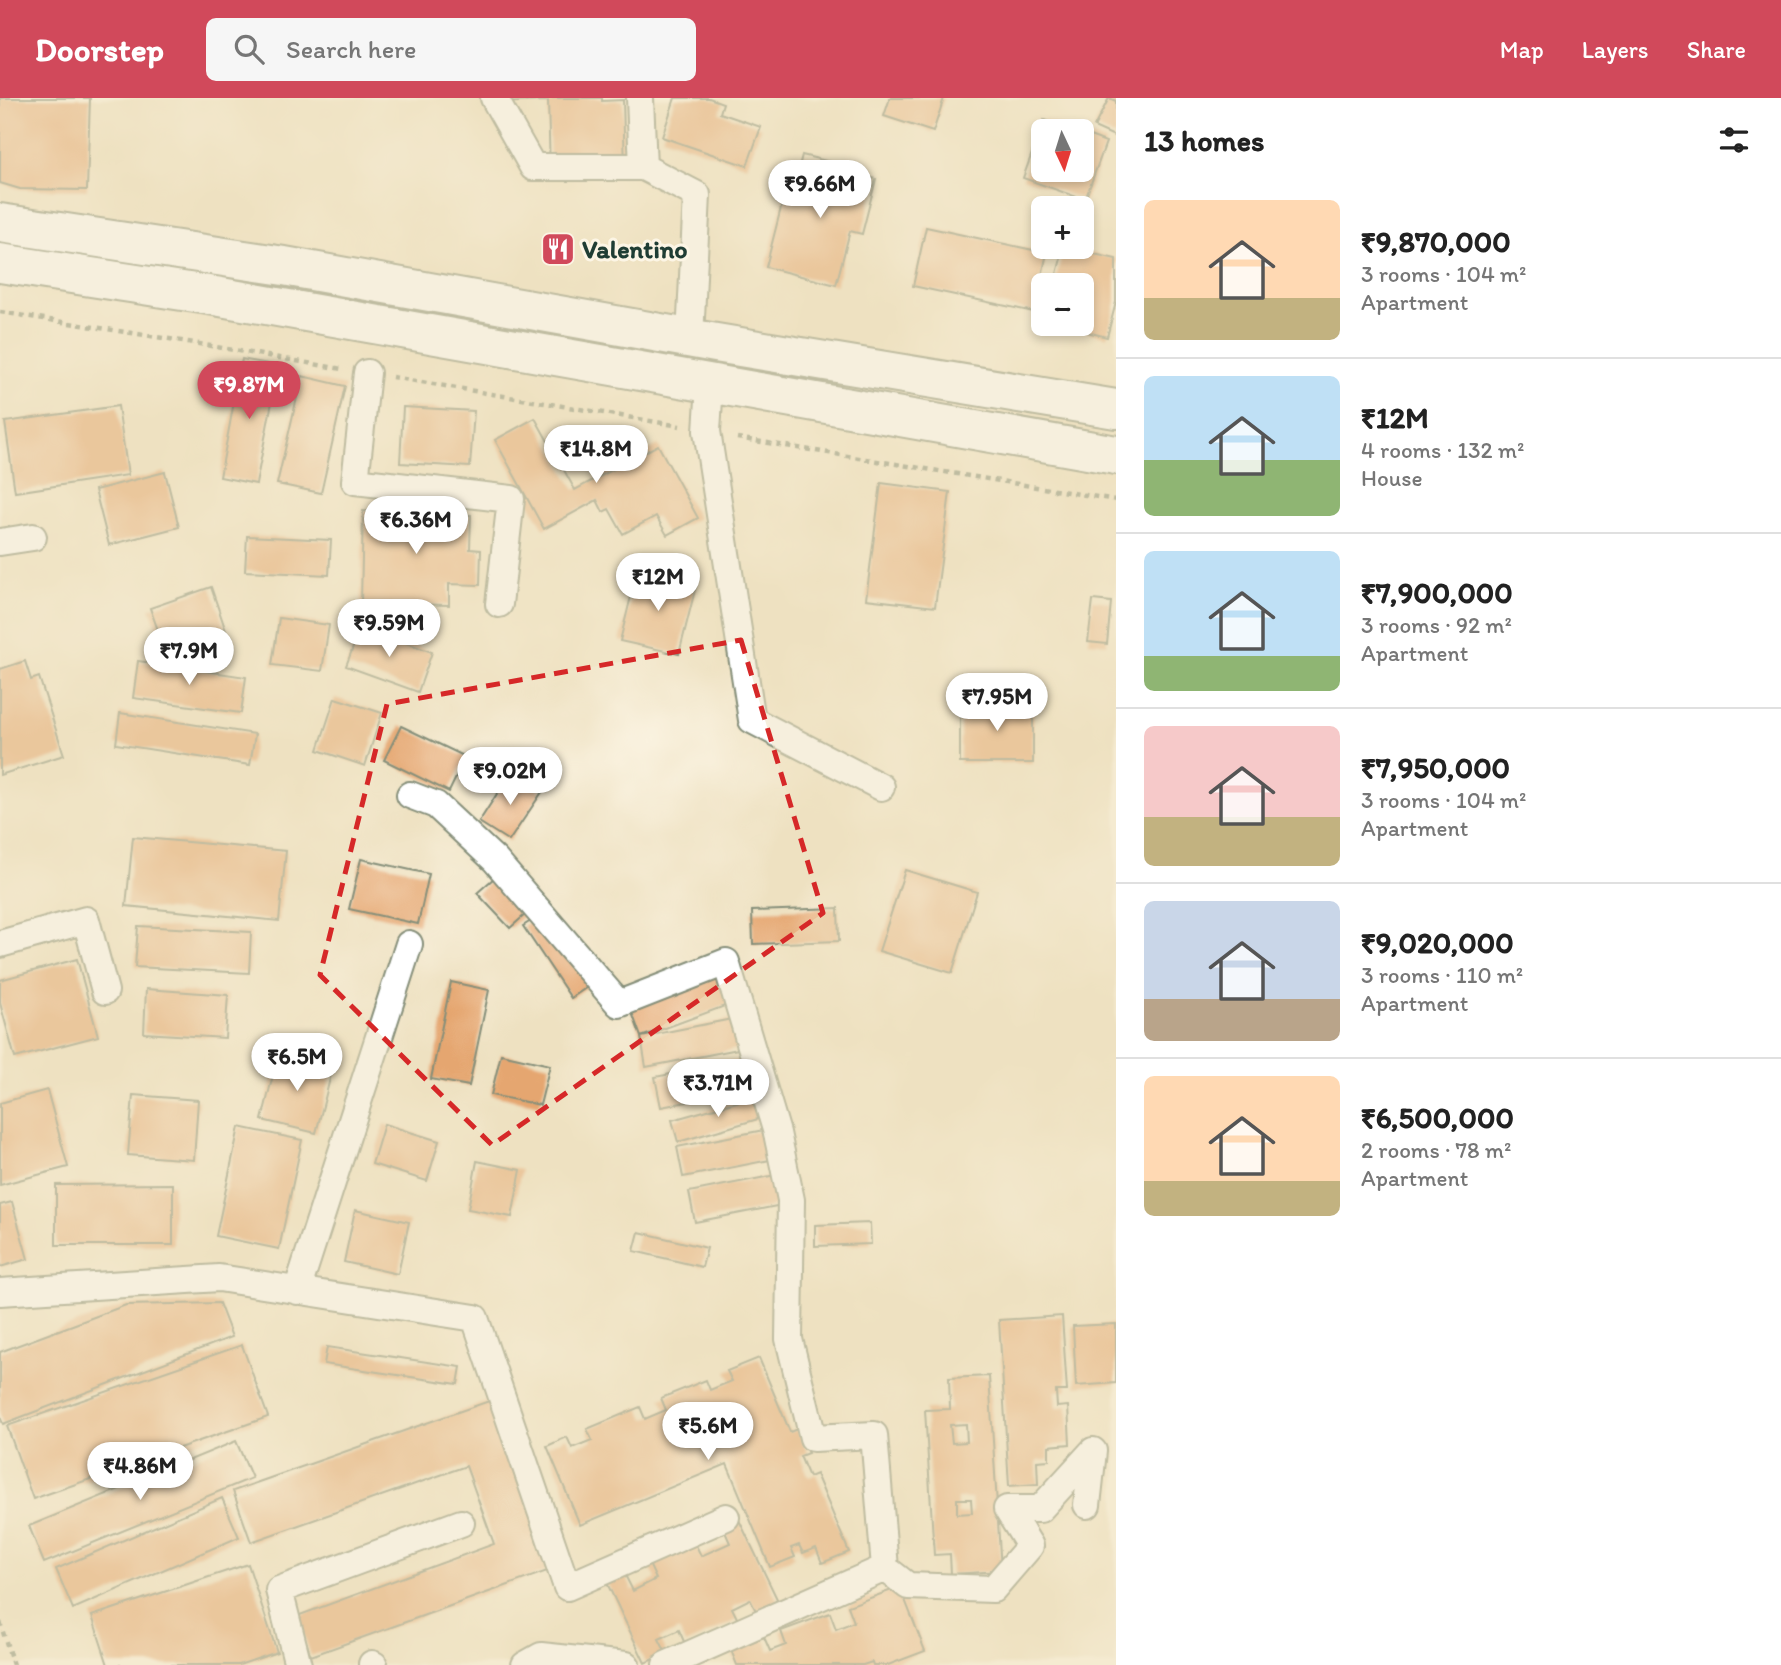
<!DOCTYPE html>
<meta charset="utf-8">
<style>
:root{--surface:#fff;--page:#f6f6f6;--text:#222;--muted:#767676;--line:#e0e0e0;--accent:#d1495b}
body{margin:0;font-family:Itim,sans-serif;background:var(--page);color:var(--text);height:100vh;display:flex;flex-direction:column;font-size:26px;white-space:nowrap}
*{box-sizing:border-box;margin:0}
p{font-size:23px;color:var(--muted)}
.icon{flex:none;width:38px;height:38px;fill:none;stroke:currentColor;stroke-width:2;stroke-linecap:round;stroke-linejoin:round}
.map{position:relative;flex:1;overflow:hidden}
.side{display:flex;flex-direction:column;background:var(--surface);width:665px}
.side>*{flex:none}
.needle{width:46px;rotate:176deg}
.tools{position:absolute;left:1031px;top:21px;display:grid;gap:14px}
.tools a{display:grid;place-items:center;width:63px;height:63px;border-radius:10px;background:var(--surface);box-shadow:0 4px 10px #0003;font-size:35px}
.price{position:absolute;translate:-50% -60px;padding:0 16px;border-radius:24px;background:#fff;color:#222;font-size:23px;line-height:46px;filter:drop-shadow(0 2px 4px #0008)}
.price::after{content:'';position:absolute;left:50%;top:42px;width:21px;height:16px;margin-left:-10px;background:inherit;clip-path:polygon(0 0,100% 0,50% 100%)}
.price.selected{background:var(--accent);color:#fff}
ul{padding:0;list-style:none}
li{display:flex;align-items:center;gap:21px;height:175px;padding:0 28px}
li+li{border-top:2px solid var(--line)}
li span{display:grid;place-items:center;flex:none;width:196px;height:140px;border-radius:10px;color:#555}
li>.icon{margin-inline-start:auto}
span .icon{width:84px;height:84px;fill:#fffc;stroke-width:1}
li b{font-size:30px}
h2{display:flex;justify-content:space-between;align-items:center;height:84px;padding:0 28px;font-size:30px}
header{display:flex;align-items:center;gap:42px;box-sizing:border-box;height:98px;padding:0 35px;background:var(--accent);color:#fff}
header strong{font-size:33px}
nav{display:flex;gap:38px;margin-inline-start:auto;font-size:24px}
.search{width:490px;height:63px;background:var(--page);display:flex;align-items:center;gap:18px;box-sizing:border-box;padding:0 24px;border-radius:10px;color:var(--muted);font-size:26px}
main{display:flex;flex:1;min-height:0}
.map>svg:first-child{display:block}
.building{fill:#e5a66f;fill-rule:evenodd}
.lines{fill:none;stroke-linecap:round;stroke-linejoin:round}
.street-casing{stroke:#868f7a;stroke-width:30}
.secondary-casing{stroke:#868f7a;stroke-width:42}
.path{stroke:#868f7a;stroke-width:4.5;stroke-dasharray:5 5;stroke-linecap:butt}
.street{stroke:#fff;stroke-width:26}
.secondary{stroke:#fff;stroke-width:38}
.marked{fill:none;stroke:#d62828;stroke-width:5;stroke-dasharray:14 9;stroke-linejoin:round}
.labels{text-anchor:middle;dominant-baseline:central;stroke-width:6;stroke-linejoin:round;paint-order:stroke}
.poi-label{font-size:26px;font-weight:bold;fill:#1f3d34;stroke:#fcf5e5;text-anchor:start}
</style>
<header>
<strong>Doorstep</strong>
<div class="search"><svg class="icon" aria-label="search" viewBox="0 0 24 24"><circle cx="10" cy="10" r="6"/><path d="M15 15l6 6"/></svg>Search here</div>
<nav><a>Map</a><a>Layers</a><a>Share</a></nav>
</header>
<main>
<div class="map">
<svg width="1116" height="1567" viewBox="0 0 1116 1567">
<rect width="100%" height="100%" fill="#fcf5e5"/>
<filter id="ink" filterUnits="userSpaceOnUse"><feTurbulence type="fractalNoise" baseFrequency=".0143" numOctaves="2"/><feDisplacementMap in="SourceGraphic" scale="14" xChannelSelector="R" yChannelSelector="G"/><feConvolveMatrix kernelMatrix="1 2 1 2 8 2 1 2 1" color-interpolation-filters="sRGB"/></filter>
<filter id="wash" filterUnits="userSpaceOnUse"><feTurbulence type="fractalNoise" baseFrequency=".00686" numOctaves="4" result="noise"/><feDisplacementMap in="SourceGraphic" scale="28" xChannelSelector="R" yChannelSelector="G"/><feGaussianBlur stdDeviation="1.57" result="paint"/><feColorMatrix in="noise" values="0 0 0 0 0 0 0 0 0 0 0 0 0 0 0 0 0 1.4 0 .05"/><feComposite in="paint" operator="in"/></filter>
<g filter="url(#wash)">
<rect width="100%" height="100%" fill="#eee1c1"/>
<g id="blocks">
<path class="building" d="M0,0h90l-3,92 -67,-1 -20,-6z
M495,0h107v3l21,-1 2,68 -75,2 -2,-69 -53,2z
M675,0h34l14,5 -3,10 41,14 -14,39 -85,-29z
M890,0h54l-11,34 -49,-16z
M1109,0l7,3v32l-2,3 -20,-9z
M1044,22l30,11h-31v39h39v-37l24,9 -21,58 -62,-22z
M802,57l57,14 -1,6 18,4 -14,55 -12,-3 -14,54 -70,-18 18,-71 7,2z
M926,129l121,26 -13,59 -121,-26z
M1064,149l52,12v43l-9,35 -48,-12 23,-1v-39h-28z
M242,261l37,7 -23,118 -36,-7z
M302,278l43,10 -24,107 -44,-9z
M118,308l10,69 -113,17 -10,-70z
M403,309l71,4 -4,56 -70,-4z
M535,320l40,72 83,-45 40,73 -31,17 -11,-19 -33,18 -14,-25 -6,3 -6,-12 -53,29 -49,-89z
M165,374l14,55 -70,18 -14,-55z
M881,385l69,9 -15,115 -69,-8z
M402,407l40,1v8l29,1 -1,34 11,1 -1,35 -31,-1v21l-88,-2 2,-92 39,2z
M247,438l84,4 -2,35 -84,-4z
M637,474l59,14 -17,68 -59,-13z
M211,489l17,50 -60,21 -18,-50z
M1093,502l18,2 -4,42 -19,-2z
M279,520l50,7 -7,46 -50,-6z
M361,529l71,25 -14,40 -72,-26z
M25,563l6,19 8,-3 25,78 -64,20v-106z
M138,563l108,16 -5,36 -108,-15z
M335,600l47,15 -17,53 -47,-16z
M960,605h73v60h-73z
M120,615l135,21 -5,31 -134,-21z
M401,628l65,31 -17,35 -65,-32z
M511,674l31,20 -33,49 -30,-19z
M133,739l153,14 -7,70 -153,-15z
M361,761l68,15 -11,50 -69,-15z
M905,772l72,22 -25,81 -73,-22z
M502,773l33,35 -25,22 -33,-35z
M838,810l1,33 -86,3 -1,-33z
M545,814l48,71 -22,15 -48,-72z
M138,828l113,6 -2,41 -114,-6z
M77,861l21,77 -83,22 -15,-55v-23z
M722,875l11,30 -92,34 91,-18 6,30 -92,18 -5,-30 -11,-30z
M451,884l38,8 -20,96 -38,-7z
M146,891l82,6 -3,43 -81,-5z
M278,956l55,13 -17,66 -54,-13z
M501,956l49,11 -10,40 -49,-10z
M748,961l6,30 -93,18 -6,-30z
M47,992l21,77 -68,18v-82z
M133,997l65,5 -4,60 -66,-5z
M758,998l7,21 -87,25 -6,-22z
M384,1026l55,17 -12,40 -55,-17z
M239,1029l63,13 -23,109 -63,-13z
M769,1031l6,30 -92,18 -6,-30z
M477,1063l44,9 -9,47 -44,-8z
M781,1076l6,30 -92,18 -6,-30z
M173,1086v61h-117v-60z
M12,1104l16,57 -28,8v-62z
M355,1112l54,12 -11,52 -54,-12z
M870,1125l1,21 -56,2v-21z
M639,1134l68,16 -5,19 -68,-16z
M219,1205l13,34 -229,87 -3,-7v-65l126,-47z
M1062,1218l5,75h-11l1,16 11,-1 2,38 -21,2v14l-12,1 1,23 -29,2 -10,-166z
M1116,1226v59l-40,3 -3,-60z
M242,1247l26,72 -235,82 -26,-73z
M327,1249l134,20 -3,17 -134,-20z
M759,1260l31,74 7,-3 11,24 -8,3 9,21 7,-3 33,78 -27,11 -6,-15 -13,5 -4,-8 -8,3 4,9 -25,10 -43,-103 -147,61 -33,-79 20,-9 5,11 20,-8 -5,-11 53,-22 5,12 21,-9 -5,-12 45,-18 4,10 22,-9 -5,-10z
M989,1278l12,195 -50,3 -1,-20 -16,1 -9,-145 25,-1 -1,-31zM966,1326l1,18 -15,1 -2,-18zM957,1401h14l1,14 -15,1z
M492,1302l61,169 -242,87 -14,-40 197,-72 -28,-78 -215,76 -18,-51z
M236,1343l16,37 -208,85 -15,-37z
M222,1400l17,39 -166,72 -17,-40z
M739,1422l39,81 -22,10 -6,-12 -18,9 6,12 -53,24 -6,-14 -20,9 7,14 -21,10 -39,-82 18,-8 9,18 23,-12 -8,-17 46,-21 7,15 29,-13 -7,-16z
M248,1466l29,88 -38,13h-131l-16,-49z
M900,1489l25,64 -37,14h-15l-1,-3 -9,3h-126l-6,-15 33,-13 6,14 16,-6 -5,-14 49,-18 6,16 18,-7 -6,-16z"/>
</g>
</g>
<g filter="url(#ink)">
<use href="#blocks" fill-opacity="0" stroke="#868f7a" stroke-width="2"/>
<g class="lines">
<g class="street-casing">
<path id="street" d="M494,0l39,69h110
M640,0l3,69 54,28 -7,143
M367,275l-12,108 156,18 -12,105
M710,286l-3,47 45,289 129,67
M0,444l33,-5
M410,697l26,10 59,55 124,144 107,-42 51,171 14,67 -2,139 24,99 61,-3 11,133 -219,97
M0,846l86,-24 19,71
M297,1193l112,-347
M0,1194l219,-14 256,40 92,269 159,-70
M885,1470l23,18 85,3 37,-43 -23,-37h33l53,-58 -6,54
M372,1566l2,1
M298,1567l-19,-75 182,-67
M525,1567l16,-9 85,9"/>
</g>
<g class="secondary-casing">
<path id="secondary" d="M0,125l284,43 432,77 400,66
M0,165l215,33 901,159"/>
</g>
<path class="path" d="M0,214l188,30 154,27
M392,279l288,49
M737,340l379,62
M0,1524l13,43"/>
<use href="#street" class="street"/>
<use href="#secondary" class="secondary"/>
</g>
</g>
<path d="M0 0H1116V1567H0ZM741,542l82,273 -331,232 -172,-170 67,-271z" fill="#eee1c1" fill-opacity=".55" fill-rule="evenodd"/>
<path class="marked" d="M741,542l82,273 -331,232 -172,-170 67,-271z"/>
<defs>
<g id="restaurant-square" transform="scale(1.75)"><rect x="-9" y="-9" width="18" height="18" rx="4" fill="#d1495b" stroke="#fcf5e5"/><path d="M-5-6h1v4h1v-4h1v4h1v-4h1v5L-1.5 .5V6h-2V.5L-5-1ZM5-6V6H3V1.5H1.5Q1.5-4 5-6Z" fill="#fff"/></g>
</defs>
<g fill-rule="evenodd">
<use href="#restaurant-square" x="558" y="151"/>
</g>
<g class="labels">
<g class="poi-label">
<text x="582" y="151">Valentino</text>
</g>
</g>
</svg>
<div class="tools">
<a><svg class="needle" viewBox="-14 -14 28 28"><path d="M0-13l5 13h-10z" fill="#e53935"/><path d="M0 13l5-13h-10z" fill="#767676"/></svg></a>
<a>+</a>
<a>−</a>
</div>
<b class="price" style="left:820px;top:122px">₹9.66M</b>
<b class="price selected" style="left:249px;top:323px">₹9.87M</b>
<b class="price" style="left:596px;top:387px">₹14.8M</b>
<b class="price" style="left:416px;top:458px">₹6.36M</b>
<b class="price" style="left:658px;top:515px">₹12M</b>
<b class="price" style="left:389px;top:561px">₹9.59M</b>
<b class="price" style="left:189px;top:589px">₹7.9M</b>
<b class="price" style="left:997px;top:635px">₹7.95M</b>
<b class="price" style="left:510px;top:709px">₹9.02M</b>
<b class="price" style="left:297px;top:995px">₹6.5M</b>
<b class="price" style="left:718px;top:1021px">₹3.71M</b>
<b class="price" style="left:708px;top:1364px">₹5.6M</b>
<b class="price" style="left:140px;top:1404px">₹4.86M</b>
</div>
<section class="side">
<h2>13 homes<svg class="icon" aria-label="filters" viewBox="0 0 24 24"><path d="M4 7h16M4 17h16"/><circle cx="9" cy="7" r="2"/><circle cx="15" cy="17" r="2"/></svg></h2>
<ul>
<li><span style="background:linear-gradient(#ffd9b3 70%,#c2b280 0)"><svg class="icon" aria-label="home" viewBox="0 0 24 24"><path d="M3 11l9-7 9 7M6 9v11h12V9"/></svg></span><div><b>₹9,870,000</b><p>3 rooms · 104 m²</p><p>Apartment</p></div></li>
<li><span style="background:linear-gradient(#bfe0f5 60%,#8fb573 0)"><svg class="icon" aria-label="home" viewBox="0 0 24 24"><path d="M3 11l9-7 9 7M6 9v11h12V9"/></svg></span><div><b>₹12M</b><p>4 rooms · 132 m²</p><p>House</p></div></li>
<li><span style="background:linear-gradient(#bfe0f5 75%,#8fb573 0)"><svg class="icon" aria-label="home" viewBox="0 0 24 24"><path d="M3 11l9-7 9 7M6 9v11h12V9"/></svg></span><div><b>₹7,900,000</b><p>3 rooms · 92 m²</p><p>Apartment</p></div></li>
<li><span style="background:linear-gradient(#f6c9c9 65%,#c2b280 0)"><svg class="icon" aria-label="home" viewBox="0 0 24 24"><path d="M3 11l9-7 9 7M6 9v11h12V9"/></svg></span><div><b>₹7,950,000</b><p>3 rooms · 104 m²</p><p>Apartment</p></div></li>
<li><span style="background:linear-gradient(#c9d6e8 70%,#b9a48a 0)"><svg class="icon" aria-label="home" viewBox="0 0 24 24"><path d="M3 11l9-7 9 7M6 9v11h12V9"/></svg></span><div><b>₹9,020,000</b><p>3 rooms · 110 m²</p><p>Apartment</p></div></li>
<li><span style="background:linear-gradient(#ffd9b3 75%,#c2b280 0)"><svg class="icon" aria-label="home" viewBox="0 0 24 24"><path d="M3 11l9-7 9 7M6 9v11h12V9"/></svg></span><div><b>₹6,500,000</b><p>2 rooms · 78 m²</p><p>Apartment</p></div></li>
</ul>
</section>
</main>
